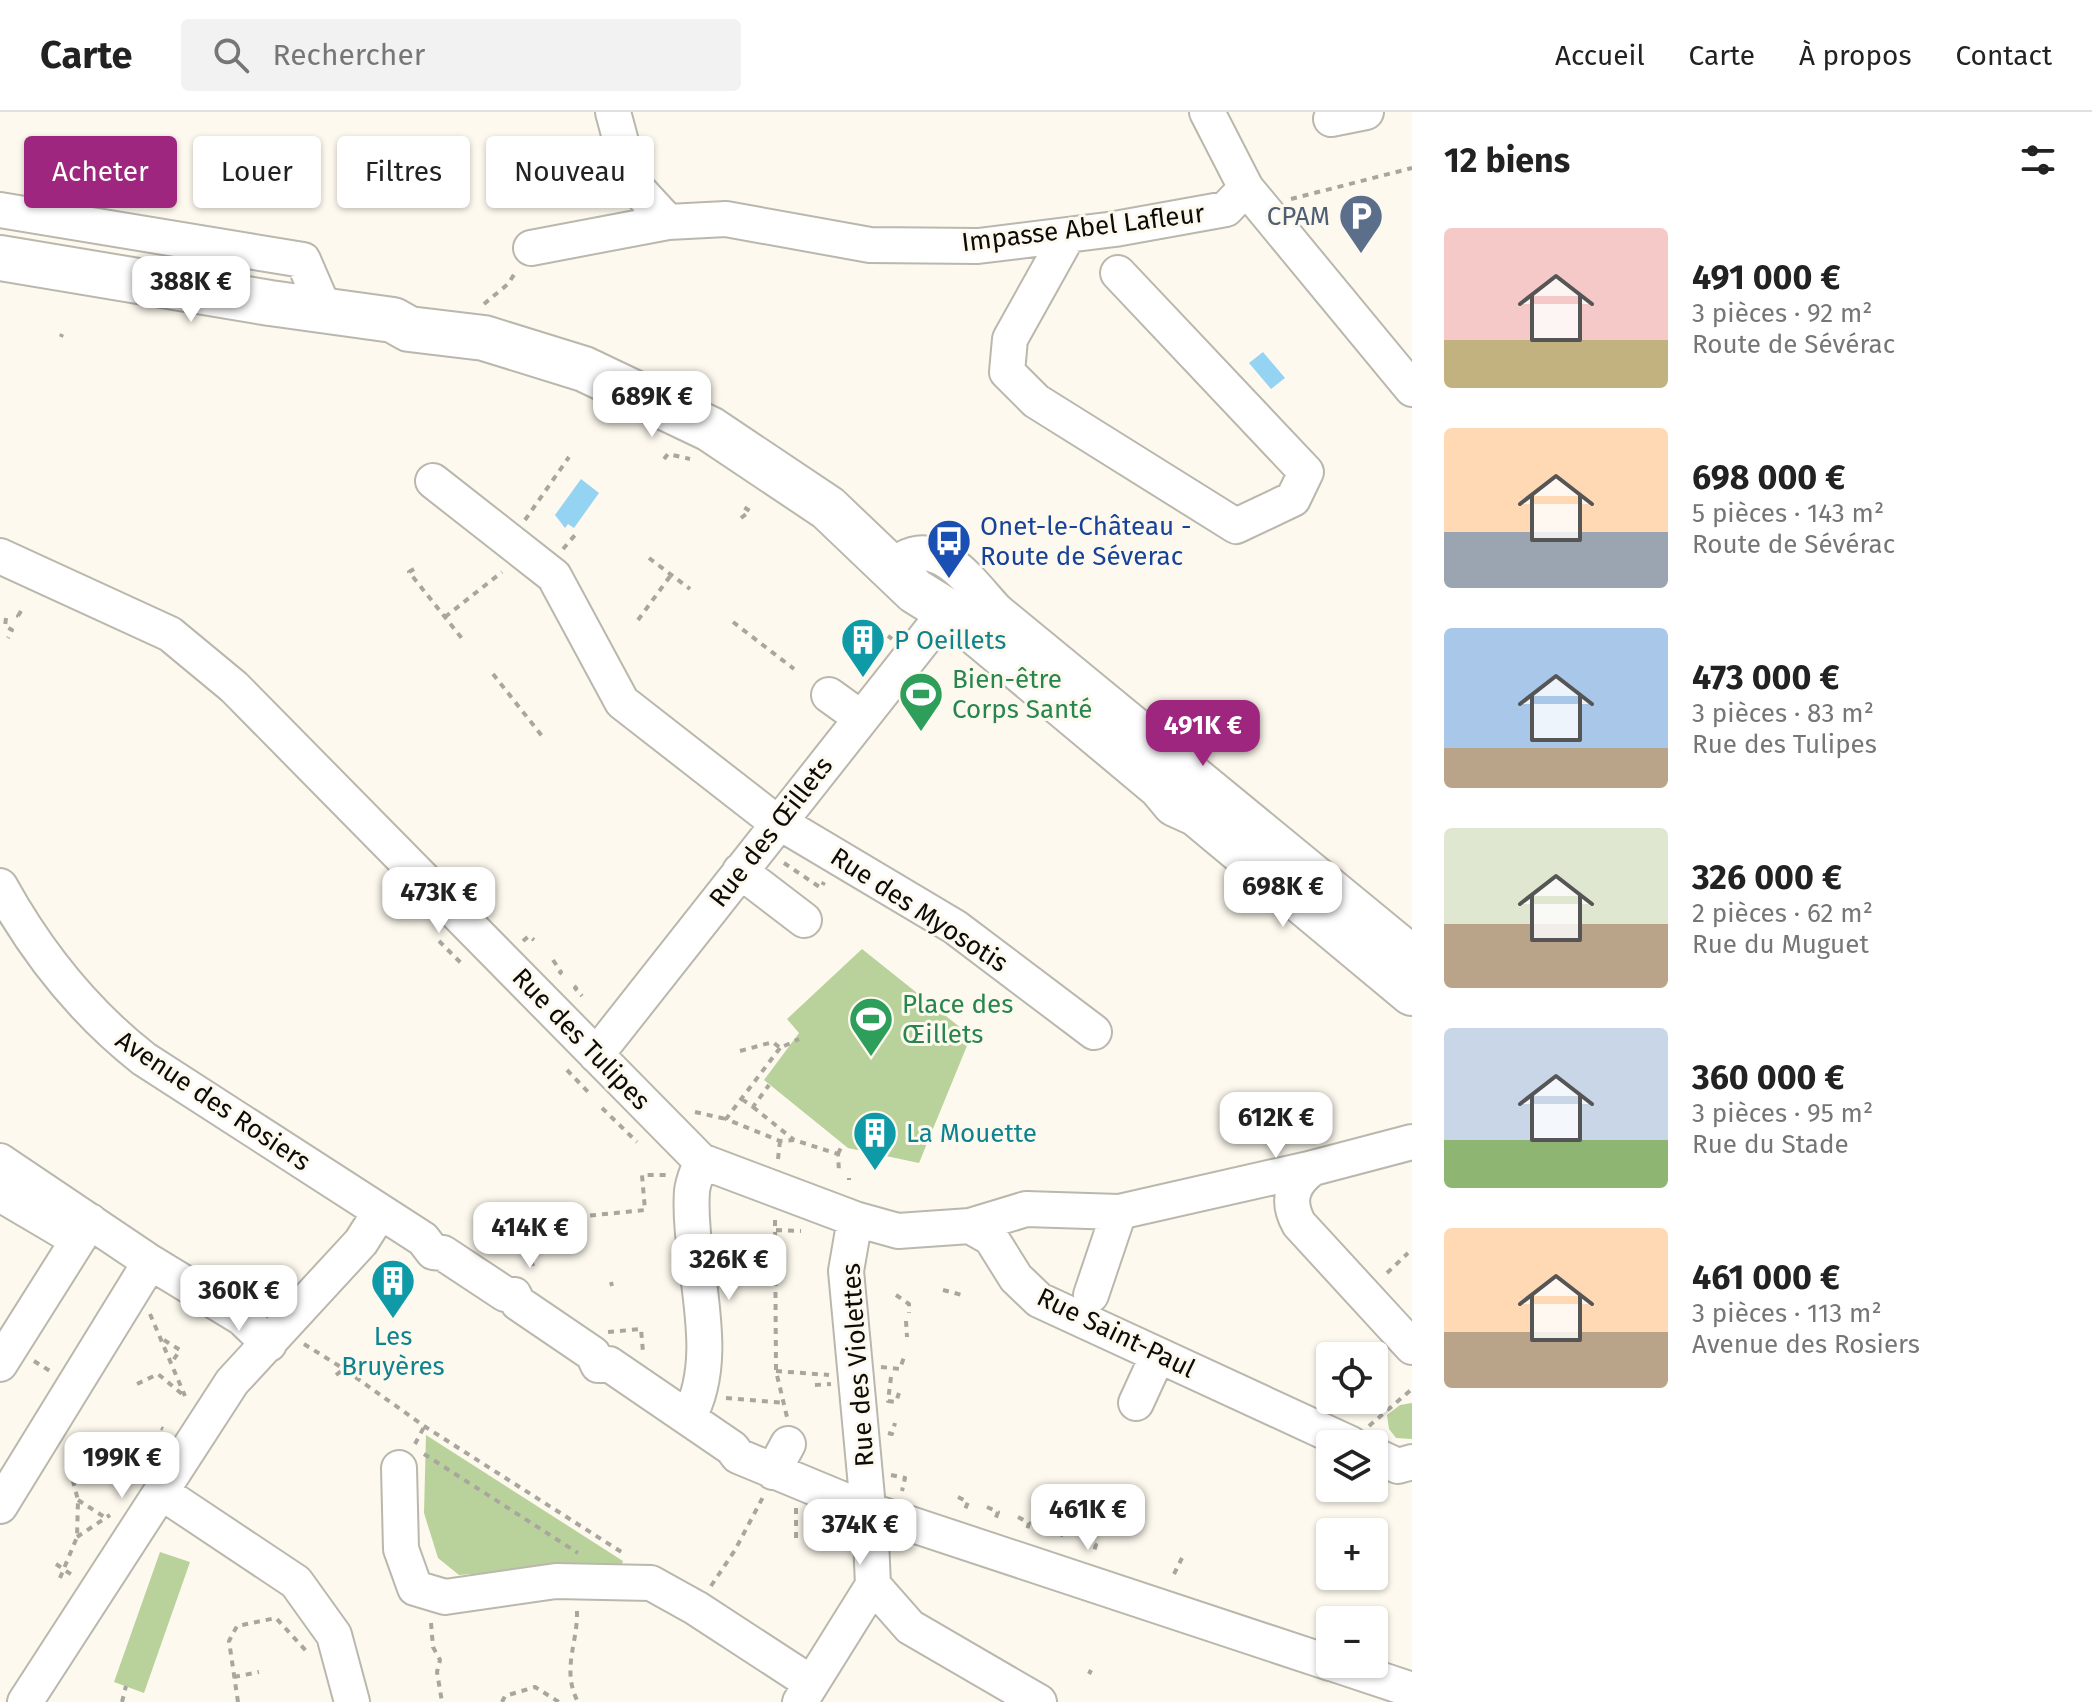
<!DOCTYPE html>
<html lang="fr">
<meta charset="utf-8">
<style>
:root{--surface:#fff;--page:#f2f2f2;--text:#222;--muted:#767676;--line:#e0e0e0;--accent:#9e267e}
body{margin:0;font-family:"Fira Sans",sans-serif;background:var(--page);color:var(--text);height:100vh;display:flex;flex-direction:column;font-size:30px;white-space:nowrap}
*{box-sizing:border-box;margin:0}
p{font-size:26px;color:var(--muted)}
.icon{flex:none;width:44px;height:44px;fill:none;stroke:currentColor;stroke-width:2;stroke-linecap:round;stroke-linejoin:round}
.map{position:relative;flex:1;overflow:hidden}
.drawer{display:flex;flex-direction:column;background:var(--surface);width:680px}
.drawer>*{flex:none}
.banner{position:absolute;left:24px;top:24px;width:760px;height:72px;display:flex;gap:16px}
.tools{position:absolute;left:1316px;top:1230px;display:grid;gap:16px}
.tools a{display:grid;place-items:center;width:72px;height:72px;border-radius:8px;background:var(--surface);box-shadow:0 2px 6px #0004;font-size:40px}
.price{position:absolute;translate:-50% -68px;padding:0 18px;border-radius:16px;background:#fff;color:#222;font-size:26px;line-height:52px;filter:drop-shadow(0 2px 4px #0008)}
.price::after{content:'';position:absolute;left:50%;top:48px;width:24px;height:18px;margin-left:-12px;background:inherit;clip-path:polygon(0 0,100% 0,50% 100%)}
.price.active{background:var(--accent);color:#fff}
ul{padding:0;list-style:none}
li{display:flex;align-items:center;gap:24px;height:200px;padding:0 32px}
li span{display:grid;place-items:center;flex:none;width:224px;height:160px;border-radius:8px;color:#555}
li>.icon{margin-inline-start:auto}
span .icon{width:96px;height:96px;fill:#fffc;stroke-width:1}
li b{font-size:34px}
h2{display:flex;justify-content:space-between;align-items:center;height:96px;padding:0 32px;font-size:34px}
.tag{padding:0 28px;border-radius:8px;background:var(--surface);box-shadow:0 2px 6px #0004;font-size:28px;line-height:72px}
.tag.active{background:var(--accent);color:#fff}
header{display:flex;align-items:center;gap:48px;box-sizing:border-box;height:112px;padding:0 40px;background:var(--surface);border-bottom:2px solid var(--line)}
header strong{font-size:38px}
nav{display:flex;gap:44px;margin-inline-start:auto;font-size:28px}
.search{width:560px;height:72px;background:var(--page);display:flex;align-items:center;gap:20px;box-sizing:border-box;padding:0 28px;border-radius:8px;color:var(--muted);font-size:30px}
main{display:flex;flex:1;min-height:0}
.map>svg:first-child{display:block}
.green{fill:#b9d29b}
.water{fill:#95d3f3}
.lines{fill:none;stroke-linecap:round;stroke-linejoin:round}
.minor-casing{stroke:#bab7ad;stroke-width:38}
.major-casing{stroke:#bab7ad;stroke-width:48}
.path{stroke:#a9a69e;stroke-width:4;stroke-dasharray:6 6;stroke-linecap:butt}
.minor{stroke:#fff;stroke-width:34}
.major{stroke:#fff;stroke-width:44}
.labels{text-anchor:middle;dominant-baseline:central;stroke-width:6;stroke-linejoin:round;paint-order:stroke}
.service-label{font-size:26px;fill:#4e5e75;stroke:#fdf9ee;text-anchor:end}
.street-label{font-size:26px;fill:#0c0b08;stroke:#fdf9ee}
.transit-label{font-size:26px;fill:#164399;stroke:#fdf9ee;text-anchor:start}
.culture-label{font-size:26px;fill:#0d838f;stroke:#fdf9ee;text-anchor:start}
.leisure-label{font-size:26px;fill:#27864d;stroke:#fdf9ee;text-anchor:start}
</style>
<header>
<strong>Carte</strong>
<div class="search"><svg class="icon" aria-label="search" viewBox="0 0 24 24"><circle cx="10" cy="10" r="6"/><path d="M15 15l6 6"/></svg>Rechercher</div>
<nav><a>Accueil</a><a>Carte</a><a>À propos</a><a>Contact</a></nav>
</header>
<main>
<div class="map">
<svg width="1412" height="1590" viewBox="0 0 1412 1590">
<rect width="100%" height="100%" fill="#fdf9ee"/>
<path class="green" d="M862,837l109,87 -52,127 -71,-15 -84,-68 35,-47 -12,-14z
M1412,1291v36l-16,-1 -7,-9 -2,-14 13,-10z
M426,1323l197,126 -2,6 -25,-2 -137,10 -21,-17 -14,-45z
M160,1440l30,10 -46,131 -30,-11z"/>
<path class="water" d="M1263,240l22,26 -14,11 -22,-26z
M581,367l18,14 -25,35 -6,-4 -3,4 -10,-13z"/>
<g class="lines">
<g class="minor-casing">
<path id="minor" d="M613,0l19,71 36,39
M1207,0l39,76 166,201
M1331,7l35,-7
M0,98l303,50 22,51
M1068,123l-58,104 -3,33 29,29 200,125 57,-27 13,-27 -188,-199
M531,136l137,-26 58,-3 144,26 108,1 137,-17 111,-20 20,-21
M433,369l121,95 68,126 145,113 188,112 139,105
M0,444l170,78 64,53 467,474 154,58 43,12 72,-5 21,12 25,40 23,22 312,144
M903,447c39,-22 70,27 94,52l415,341
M829,583l32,23
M740,759l64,49
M0,774c37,67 84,126 144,173l279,180 10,13 10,1 62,41 9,1 4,8 75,51 5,11 11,-1 123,84 6,8 130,54 462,153
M596,943l340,-431 8,-16
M1412,1030l-99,26c-21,15 -27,33 -14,56l113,123
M0,1049l150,101 92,56 27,26
M0,1082l78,46
M855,1107l-9,52 25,269 21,-21
M970,1114l56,-17 93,3 194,-44
M1091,1183l28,-83
M0,1252l90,-143
M1136,1291l22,-48
M688,1306c37,-64 -1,-157 4,-227 1,-10 6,-20 9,-30
M1374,1343l24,11 14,-4
M399,1356l2,81 14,39 30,9 111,-16 95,2 45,25 115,75
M773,1360l15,-28
M161,1380l135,90 38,53 18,67
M0,1394l150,-244
M871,1428l2,45 37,42 129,75
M1334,1552l78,26
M25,1590l207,-320 129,-140 19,-30
M800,1590l73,-117"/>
</g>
<g class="major-casing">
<path id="major" d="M0,146l270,45 123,17 16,9 75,9 100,31 126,60 118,79 87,83 45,28 200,167 15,18 22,10 215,179"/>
</g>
<path class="path" d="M1291,87l121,-31
M484,192l24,-20 9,-14
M61,225l1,-3
M664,347l4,-5 22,5
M741,406l9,-7 -8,-5
M525,408l44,-63
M563,437l12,-14
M649,446l41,31
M414,457l-5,3 55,69
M21,499l-3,5 3,1
M445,505l57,-45
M6,506l-1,8 7,4 -4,8
M638,508l33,-45
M733,510l61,47
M872,536l2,2 13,-15 5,4
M493,562l49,62
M784,751l37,25 3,-6
M481,776l-2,2 8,10
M439,829l22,22
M523,829l6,-5 5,4
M553,848l8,12 -2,2
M577,874l-2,2 7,8
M780,936l-54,71 54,22 14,-1 44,14 1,18
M740,939l33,-9 7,6 19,-9
M567,958l23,24
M742,987l11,8 16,-22
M753,995l41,33
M602,996l35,34
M695,1000l31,7
M838,1042l5,-11
M778,1047l2,-18
M849,1066v2
M775,1108l1,151 11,46
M776,1118l25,1
M533,1154l-5,-16 18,-30 99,-10 -3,-35h27
M1387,1161l21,-20
M611,1170l1,4
M396,1178l3,-28 5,-3
M943,1178l19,5
M896,1183l13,9v9
M150,1202l35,82
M906,1209l1,16
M608,1220l33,-3 2,23
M164,1228l16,10 -8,12
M304,1232l40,25
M34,1249l16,10
M881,1255l19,2 4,-12
M776,1259l53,4
M336,1263l8,-6 80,57 199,127
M891,1265l-3,24 8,1 3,-9
M137,1272l21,-10 24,20
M815,1273l16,-1
M726,1286l59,5
M1369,1314l43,-37
M161,1316l2,1
M888,1321l4,1 3,-11
M415,1332l9,-17
M424,1342l154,99
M891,1363l14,3 -3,13
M125,1373l2,1
M958,1385l10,5 -4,10
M78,1388l28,18
M987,1395l11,5 -4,11
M796,1396v36
M1018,1405l11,6 -2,7
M1049,1415l13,6 -3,8
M77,1425l33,-22
M1084,1427l12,6 -3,9
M56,1452l16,11
M1174,1462l8,-16
M60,1466l17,-41 1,-37 -5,-19
M711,1474l24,-36 28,-53
M577,1499c1,32 -16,59 1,91
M431,1511l2,24 7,13 -3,12 5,30
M1089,1562l2,-4
M234,1565l25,-5
M122,1590l4,-16
M238,1590l-9,-61 8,-15 39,-8 32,35
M502,1590l3,-6 30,-9 24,15"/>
<use href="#minor" class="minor"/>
<use href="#major" class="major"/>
</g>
<defs>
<g id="parking-pin" transform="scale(2.3)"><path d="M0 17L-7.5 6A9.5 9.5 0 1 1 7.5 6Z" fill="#5c6f8a" stroke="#fdf9ee"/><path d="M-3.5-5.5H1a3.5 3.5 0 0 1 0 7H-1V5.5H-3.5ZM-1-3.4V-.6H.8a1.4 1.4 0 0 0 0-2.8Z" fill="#fff"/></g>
<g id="bus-pin" transform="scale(2.3)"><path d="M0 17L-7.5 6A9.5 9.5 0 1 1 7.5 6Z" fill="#1a4fb4" stroke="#fdf9ee"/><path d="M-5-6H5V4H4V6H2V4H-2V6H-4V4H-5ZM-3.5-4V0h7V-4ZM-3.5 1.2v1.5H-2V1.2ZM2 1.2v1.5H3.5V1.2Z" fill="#fff"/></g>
<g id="building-pin" transform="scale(2.3)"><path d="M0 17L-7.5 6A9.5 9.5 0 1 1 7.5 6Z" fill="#0f9aa8" stroke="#fdf9ee"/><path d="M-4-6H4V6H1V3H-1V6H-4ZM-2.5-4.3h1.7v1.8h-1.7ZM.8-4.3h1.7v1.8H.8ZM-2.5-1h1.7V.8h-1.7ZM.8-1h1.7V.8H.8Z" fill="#fff"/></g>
<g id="stadium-pin" transform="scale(2.3)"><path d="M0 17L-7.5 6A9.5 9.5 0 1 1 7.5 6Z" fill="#2e9e5b" stroke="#fdf9ee"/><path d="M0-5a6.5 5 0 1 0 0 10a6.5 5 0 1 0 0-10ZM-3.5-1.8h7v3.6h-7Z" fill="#fff"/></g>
</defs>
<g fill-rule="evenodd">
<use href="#parking-pin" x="1361" y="104"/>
<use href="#bus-pin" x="949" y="429"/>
<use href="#building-pin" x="863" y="528"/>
<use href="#stadium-pin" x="921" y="582"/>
<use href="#stadium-pin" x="871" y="907"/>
<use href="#building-pin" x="875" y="1021"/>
<use href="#building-pin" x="393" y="1169"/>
</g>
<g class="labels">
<g class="service-label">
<text x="1330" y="104">CPAM</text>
</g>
<g class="street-label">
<text transform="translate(1083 116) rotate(-7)">Impasse Abel Lafleur</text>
<text transform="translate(771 720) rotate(-52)">Rue des Œillets</text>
<text transform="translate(919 798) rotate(33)">Rue des Myosotis</text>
<text transform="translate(581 927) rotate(46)">Rue des Tulipes</text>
<text transform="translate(213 989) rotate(34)">Avenue des Rosiers</text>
<text transform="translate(1116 1221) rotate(26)">Rue Saint-Paul</text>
<text transform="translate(858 1253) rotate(-94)">Rue des Violettes</text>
</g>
<g class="transit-label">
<text x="980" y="414">Onet-le-Château -<tspan x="980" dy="30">Route de Séverac</tspan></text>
</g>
<g class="culture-label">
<text x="894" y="528">P Oeillets</text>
<text x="906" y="1021">La Mouette</text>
<text x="393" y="1224" text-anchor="middle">Les<tspan x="393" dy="30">Bruyères</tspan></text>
</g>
<g class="leisure-label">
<text x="952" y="567">Bien-être<tspan x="952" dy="30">Corps Santé</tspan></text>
<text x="902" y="892">Place des<tspan x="902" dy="30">Œillets</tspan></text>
</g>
</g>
</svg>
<div class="tools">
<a><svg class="icon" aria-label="locate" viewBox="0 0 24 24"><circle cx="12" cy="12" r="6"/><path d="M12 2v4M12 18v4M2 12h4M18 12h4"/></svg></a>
<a><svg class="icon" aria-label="layers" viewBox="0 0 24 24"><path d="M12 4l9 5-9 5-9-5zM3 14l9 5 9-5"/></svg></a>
<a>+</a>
<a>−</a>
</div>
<b class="price" style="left:191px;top:212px">388K €</b>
<b class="price" style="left:652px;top:327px">689K €</b>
<b class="price active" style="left:1203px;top:656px">491K €</b>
<b class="price" style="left:1283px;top:817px">698K €</b>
<b class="price" style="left:439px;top:823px">473K €</b>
<b class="price" style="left:1276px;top:1048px">612K €</b>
<b class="price" style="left:530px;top:1158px">414K €</b>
<b class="price" style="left:729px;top:1190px">326K €</b>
<b class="price" style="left:239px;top:1221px">360K €</b>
<b class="price" style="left:122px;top:1388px">199K €</b>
<b class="price" style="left:1088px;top:1440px">461K €</b>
<b class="price" style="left:860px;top:1455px">374K €</b>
<div class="banner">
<a class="tag active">Acheter</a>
<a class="tag">Louer</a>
<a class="tag">Filtres</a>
<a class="tag">Nouveau</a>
</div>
</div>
<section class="drawer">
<h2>12 biens<svg class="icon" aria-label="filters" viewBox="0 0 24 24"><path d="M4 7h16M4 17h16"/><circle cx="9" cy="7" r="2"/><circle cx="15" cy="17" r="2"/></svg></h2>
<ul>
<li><span style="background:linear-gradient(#f6c9c9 70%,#c2b280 0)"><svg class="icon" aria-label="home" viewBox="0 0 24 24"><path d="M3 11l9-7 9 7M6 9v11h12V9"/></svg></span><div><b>491 000 €</b><p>3 pièces · 92 m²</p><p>Route de Sévérac</p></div></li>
<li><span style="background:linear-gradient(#ffd9b3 65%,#9aa5b1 0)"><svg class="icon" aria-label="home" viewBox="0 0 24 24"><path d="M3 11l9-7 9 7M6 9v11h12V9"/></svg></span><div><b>698 000 €</b><p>5 pièces · 143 m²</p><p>Route de Sévérac</p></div></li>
<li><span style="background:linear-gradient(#a9c7e8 75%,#b9a48a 0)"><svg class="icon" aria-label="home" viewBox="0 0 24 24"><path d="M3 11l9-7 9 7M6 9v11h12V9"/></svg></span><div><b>473 000 €</b><p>3 pièces · 83 m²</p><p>Rue des Tulipes</p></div></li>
<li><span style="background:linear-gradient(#dfe7d0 60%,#b9a48a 0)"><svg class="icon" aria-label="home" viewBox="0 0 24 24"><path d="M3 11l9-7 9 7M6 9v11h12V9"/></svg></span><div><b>326 000 €</b><p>2 pièces · 62 m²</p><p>Rue du Muguet</p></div></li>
<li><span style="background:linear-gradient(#c9d6e8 70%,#8fb573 0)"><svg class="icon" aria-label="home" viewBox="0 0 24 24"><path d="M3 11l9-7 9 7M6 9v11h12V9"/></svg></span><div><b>360 000 €</b><p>3 pièces · 95 m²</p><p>Rue du Stade</p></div></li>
<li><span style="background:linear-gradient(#ffd9b3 65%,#b9a48a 0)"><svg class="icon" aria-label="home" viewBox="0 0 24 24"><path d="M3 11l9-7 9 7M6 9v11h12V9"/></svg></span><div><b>461 000 €</b><p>3 pièces · 113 m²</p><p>Avenue des Rosiers</p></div></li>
</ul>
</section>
</main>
